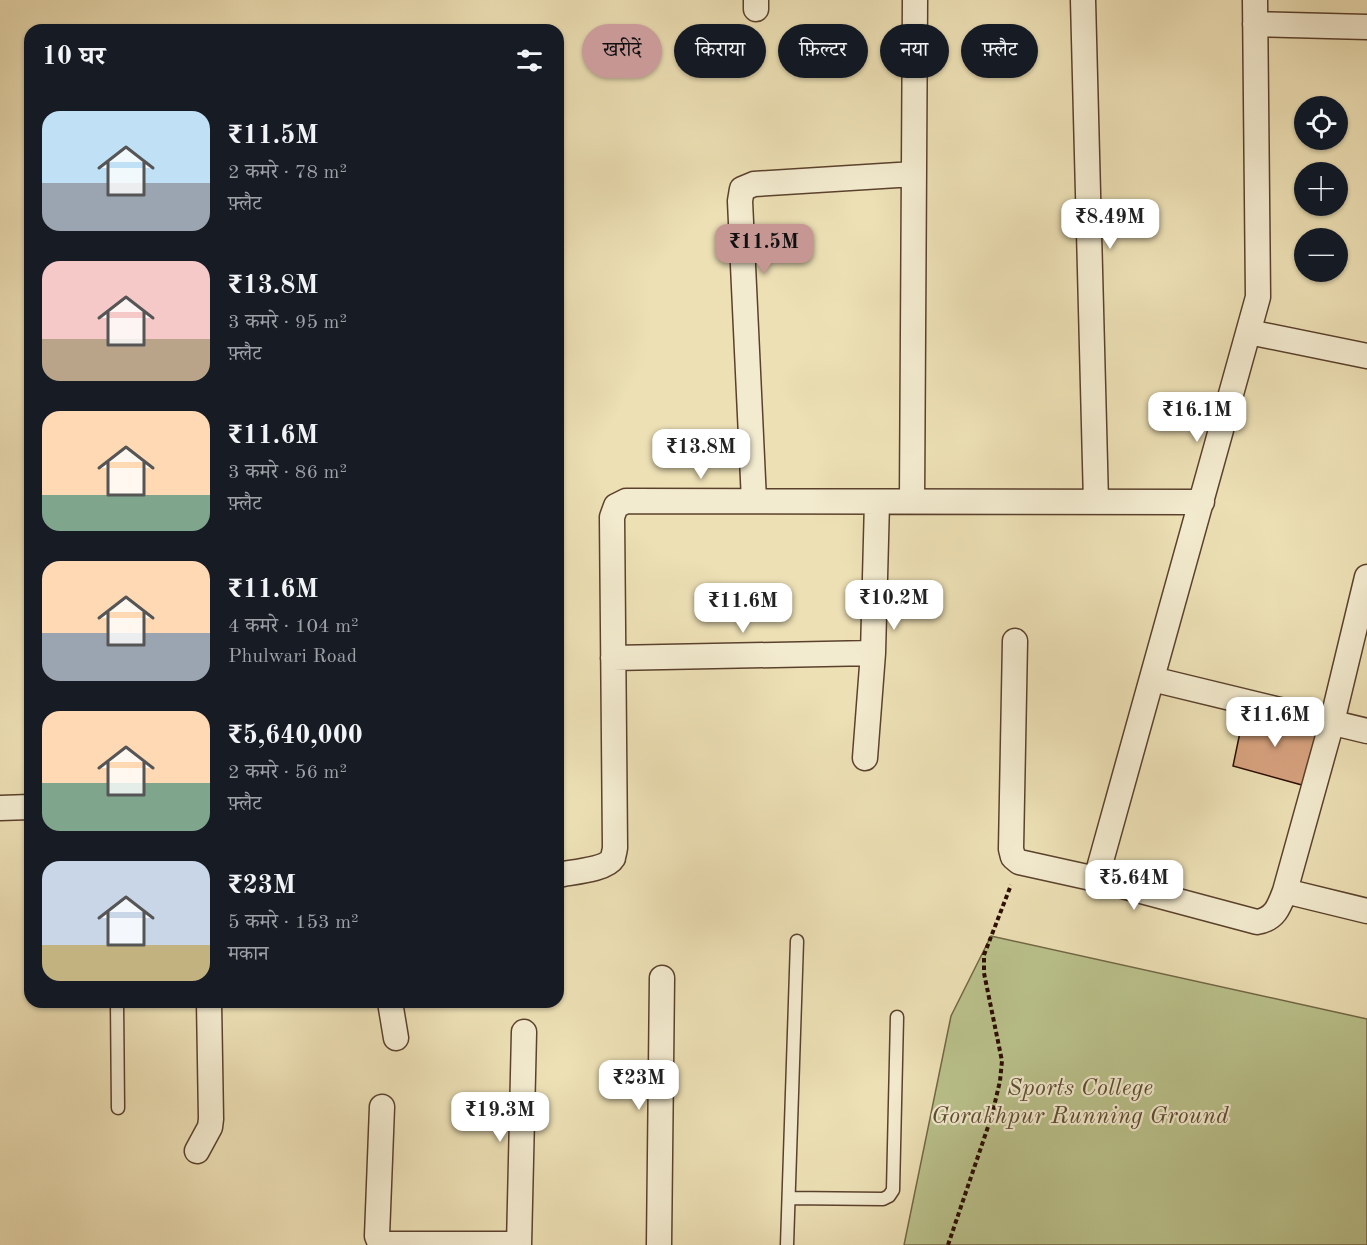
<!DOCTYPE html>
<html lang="hi">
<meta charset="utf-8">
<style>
:root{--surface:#171b24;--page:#20242c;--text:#f1f3f6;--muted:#9ea1a6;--accent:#c59692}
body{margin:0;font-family:"Old Standard TT","Noto Serif Devanagari",serif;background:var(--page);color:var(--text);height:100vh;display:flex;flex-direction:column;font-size:22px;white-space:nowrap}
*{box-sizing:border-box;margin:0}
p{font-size:20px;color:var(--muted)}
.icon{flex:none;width:33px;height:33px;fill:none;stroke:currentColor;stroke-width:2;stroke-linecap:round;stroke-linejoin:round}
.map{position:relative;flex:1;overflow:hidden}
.drawer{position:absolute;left:24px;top:24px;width:540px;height:984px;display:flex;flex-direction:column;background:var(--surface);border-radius:18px;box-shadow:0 2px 4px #0004}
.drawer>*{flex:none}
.banner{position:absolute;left:582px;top:24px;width:570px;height:54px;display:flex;gap:12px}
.fabs{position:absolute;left:1294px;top:96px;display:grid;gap:12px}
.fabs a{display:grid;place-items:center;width:54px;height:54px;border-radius:50%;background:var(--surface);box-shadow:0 2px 4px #0004;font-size:30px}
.price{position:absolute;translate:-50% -51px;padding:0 14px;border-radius:12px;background:#fff;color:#222;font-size:20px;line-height:39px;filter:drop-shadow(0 2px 3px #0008)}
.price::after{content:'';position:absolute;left:50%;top:36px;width:18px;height:14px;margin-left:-9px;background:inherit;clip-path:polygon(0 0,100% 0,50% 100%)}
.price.on{background:var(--accent);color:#111}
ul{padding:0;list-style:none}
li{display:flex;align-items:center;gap:18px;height:150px;padding:0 18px}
li span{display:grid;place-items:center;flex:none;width:168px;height:120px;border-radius:18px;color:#555}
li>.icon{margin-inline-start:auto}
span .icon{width:72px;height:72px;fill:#fffc;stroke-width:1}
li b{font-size:26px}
h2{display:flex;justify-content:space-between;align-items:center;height:72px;padding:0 18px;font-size:26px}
.pill{padding:0 21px;border-radius:27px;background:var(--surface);box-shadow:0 2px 4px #0004;font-size:21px;line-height:54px}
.pill.on{background:var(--accent);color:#111}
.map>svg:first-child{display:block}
.green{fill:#bac28c;stroke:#726746;stroke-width:1.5}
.building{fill:#d7a27f;stroke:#2a0c00;stroke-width:1.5}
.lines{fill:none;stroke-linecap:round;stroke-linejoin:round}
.lane-casing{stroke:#5b412d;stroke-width:15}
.street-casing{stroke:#5b412d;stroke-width:27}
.path{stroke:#2a0c00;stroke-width:4;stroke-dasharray:4.5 3;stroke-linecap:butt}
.lane{stroke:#f3ebcf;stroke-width:12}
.street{stroke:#f3ebcf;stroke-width:24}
.labels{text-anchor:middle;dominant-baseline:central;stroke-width:4.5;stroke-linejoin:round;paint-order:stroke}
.park-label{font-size:24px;font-style:italic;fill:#5c4c31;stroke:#f3ebcf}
</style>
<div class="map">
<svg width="1367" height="1245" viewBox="0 0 1367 1245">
<rect width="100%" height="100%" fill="#ede0b5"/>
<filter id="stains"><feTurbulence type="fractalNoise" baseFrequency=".00333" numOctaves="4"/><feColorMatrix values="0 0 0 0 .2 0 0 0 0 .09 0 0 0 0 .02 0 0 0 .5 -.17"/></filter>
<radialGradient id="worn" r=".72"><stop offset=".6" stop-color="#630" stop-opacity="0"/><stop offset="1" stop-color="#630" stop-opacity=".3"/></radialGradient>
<path class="green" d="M991,936l376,83v226h-463l47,-229z"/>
<path class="building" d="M1244,713l76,18 -18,54 -69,-19z"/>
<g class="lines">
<g class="lane-casing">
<path id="lane" d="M117,1002l1,106
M789,1198l94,1 6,-3 4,-6 4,-173
M787,1245l10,-304"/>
</g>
<g class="street-casing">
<path id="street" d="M756,0v9
M1083,0l13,502
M1255,24l112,3
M1249,332l118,24
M754,501l-14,-300 2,-12 12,-5 160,-10
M912,501l3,-501
M1015,641l-4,208 2,8 6,5 77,17 161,43c18,-3 22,-15 28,-31l47,-169 35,-145
M613,658l260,-5
M1152,679l215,52
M865,758l8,-105 4,-151
M0,808l30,-1
M558,875c13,-3 48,-5 55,-17 0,-1 2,-9 2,-10l-3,-331 4,-11 10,-5 576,1
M1096,879l162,-582 -3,-297
M1285,891l82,20
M390,1002l6,36
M382,1107l-5,129 2,5 6,3h134
M197,1151l13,-24 1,-8 -2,-117
M519,1245l5,-213
M659,1245l3,-267"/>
</g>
<path class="path" d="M948,1245l44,-130 8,-34 2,-20 -18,-88v-18l27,-70"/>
<use href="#lane" class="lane"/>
<use href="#street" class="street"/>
</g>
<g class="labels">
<g class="park-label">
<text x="1080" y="1089">Sports College<tspan x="1080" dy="28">Gorakhpur Running Ground</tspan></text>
</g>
</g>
<rect width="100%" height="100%" filter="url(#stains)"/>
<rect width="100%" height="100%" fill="url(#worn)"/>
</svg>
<div class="fabs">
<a><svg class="icon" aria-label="locate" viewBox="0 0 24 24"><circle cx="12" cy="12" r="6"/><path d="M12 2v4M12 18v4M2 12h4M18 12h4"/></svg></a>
<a>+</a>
<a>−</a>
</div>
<b class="price" style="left:1110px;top:250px">₹8.49M</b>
<b class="price on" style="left:764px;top:275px">₹11.5M</b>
<b class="price" style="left:1197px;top:443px">₹16.1M</b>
<b class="price" style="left:701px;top:480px">₹13.8M</b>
<b class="price" style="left:894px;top:631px">₹10.2M</b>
<b class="price" style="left:743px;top:634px">₹11.6M</b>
<b class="price" style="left:1275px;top:748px">₹11.6M</b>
<b class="price" style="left:1134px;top:911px">₹5.64M</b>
<b class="price" style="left:639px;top:1111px">₹23M</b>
<b class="price" style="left:500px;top:1143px">₹19.3M</b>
<div class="banner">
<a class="pill on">खरीदें</a>
<a class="pill">किराया</a>
<a class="pill">फ़िल्टर</a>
<a class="pill">नया</a>
<a class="pill">फ़्लैट</a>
</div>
<section class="drawer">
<h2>10 घर<svg class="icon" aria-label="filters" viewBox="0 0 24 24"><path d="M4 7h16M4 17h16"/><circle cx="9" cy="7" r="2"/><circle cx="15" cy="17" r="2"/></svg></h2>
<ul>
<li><span style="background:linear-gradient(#bfe0f5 60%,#9aa5b1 0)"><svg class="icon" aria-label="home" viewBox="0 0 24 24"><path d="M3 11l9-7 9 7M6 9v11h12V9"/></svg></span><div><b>₹11.5M</b><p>2 कमरे · 78 m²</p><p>फ़्लैट</p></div></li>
<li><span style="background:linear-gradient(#f6c9c9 65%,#b9a48a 0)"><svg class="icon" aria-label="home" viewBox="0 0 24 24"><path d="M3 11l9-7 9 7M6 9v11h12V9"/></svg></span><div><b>₹13.8M</b><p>3 कमरे · 95 m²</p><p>फ़्लैट</p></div></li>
<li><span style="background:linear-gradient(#ffd9b3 70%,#7fa58c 0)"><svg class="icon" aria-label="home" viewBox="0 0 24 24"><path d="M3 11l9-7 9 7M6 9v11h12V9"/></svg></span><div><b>₹11.6M</b><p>3 कमरे · 86 m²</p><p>फ़्लैट</p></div></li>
<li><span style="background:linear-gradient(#ffd9b3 60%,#9aa5b1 0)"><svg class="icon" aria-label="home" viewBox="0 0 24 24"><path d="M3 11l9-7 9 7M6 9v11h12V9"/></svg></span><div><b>₹11.6M</b><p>4 कमरे · 104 m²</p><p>Phulwari Road</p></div></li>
<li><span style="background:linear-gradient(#ffd9b3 60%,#7fa58c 0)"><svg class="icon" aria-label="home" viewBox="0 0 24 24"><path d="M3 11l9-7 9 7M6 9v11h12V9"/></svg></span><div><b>₹5,640,000</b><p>2 कमरे · 56 m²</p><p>फ़्लैट</p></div></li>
<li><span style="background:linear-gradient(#c9d6e8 70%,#c2b280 0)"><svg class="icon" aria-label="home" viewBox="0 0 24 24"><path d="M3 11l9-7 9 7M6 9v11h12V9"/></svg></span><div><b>₹23M</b><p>5 कमरे · 153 m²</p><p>मकान</p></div></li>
</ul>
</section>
</div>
